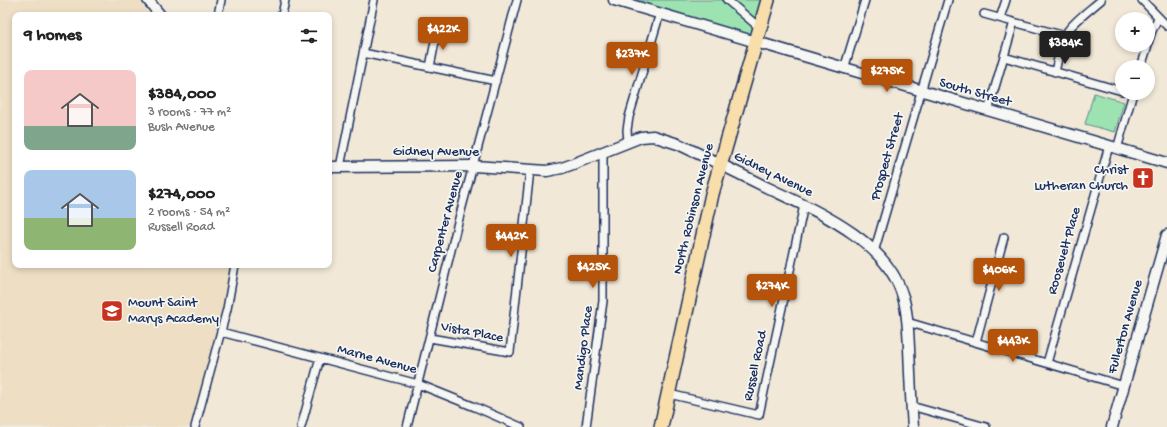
<!DOCTYPE html>
<meta charset="utf-8">
<style>
:root{--surface:#fff;--page:#f2f2f2;--text:#222;--muted:#767676;--accent:#b45309}
body{margin:0;font-family:"Gochi Hand",sans-serif;background:var(--page);color:var(--text);height:100vh;display:flex;flex-direction:column;font-size:15px;white-space:nowrap}
*{box-sizing:border-box;margin:0}
p{font-size:13px;color:var(--muted)}
.icon{flex:none;width:22px;height:22px;fill:none;stroke:currentColor;stroke-width:2;stroke-linecap:round;stroke-linejoin:round}
.map{position:relative;flex:1;overflow:hidden}
.sheet{position:absolute;left:12px;top:12px;width:320px;height:256px;display:flex;flex-direction:column;background:var(--surface);border-radius:8px;box-shadow:0 2px 6px #0003}
.sheet>*{flex:none}
.buttons{position:absolute;left:1115px;top:12px;display:grid;gap:8px}
.buttons a{display:grid;place-items:center;width:40px;height:40px;border-radius:50%;background:var(--surface);box-shadow:0 2px 6px #0003;font-size:20px}
.price{position:absolute;translate:-50% -34px;padding:0 9px;border-radius:4px;background:var(--accent);color:#fff;font-size:13px;line-height:26px;filter:drop-shadow(0 1px 2px #0008)}
.price::after{content:'';position:absolute;left:50%;top:24px;width:12px;height:9px;margin-left:-6px;background:inherit;clip-path:polygon(0 0,100% 0,50% 100%)}
.price.current{background:#222;color:#fff}
ul{padding:0;list-style:none}
li{display:flex;align-items:center;gap:12px;height:100px;padding:0 12px}
li span{display:grid;place-items:center;flex:none;width:112px;height:80px;border-radius:8px;color:#555}
li>.icon{margin-inline-start:auto}
span .icon{width:48px;height:48px;fill:#fffc;stroke-width:1}
li b{font-size:17px}
h2{display:flex;justify-content:space-between;align-items:center;height:48px;padding:0 12px;font-size:17px}
.map>svg:first-child{display:block}
.built{fill:#eddec4}
.green{fill:#9de3b1;stroke:#5c8988}
.lines{fill:none;stroke-linecap:round;stroke-linejoin:round}
.street-casing{stroke:#1b2f5e;stroke-width:10}
.secondary-casing{stroke:#1b2f5e;stroke-width:13}
.highway-casing{stroke:#1b2f5e;stroke-width:16}
.street{stroke:#f6f6f2;stroke-width:7}
.secondary{stroke:#f6f6f2;stroke-width:10}
.highway{stroke:#f8deab;stroke-width:13}
.labels{text-anchor:middle;dominant-baseline:central;stroke-width:3.5;stroke-linejoin:round;paint-order:stroke}
.street-label{font-size:14px;fill:#1b2f5e;stroke:#f6f6f2}
.poi-label{font-size:14px;fill:#1b2f5e;stroke:#f6f6f2;text-anchor:end}
</style>
<div class="map">
<svg width="1167" height="427" viewBox="0 0 1167 427">
<rect width="100%" height="100%" fill="#f1e8d7"/>
<filter id="ink" filterUnits="userSpaceOnUse"><feTurbulence type="fractalNoise" baseFrequency=".025" numOctaves="2"/><feDisplacementMap in="SourceGraphic" scale="8" xChannelSelector="R" yChannelSelector="G"/><feConvolveMatrix kernelMatrix="1 2 1 2 8 2 1 2 1" color-interpolation-filters="sRGB"/></filter>
<g filter="url(#ink)">
<path class="built" d="M0,0h139l11,15h-135v250h216l-4,27 -37,135h-190z"/>
<path class="green" d="M631,0h132l-10,33 -3,2z
M1094,93l30,9 -9,30 -30,-8z"/>
<g class="lines">
<g class="street-casing">
<path id="street" d="M727,0l33,28
M1142,0l25,26
M984,14l81,22
M218,15l3,-15
M282,15l3,-15
M1000,18l6,-18
M1148,43l4,-12 6,-13
M363,53l133,28
M1004,57l118,34
M430,67l7,-36
M1141,67l7,-22
M844,69l21,-69
M1055,72c3,-13 5,-28 12,-40 7,-11 24,-23 34,-32
M988,111l26,-89
M628,141l-1,-11 2,-13 31,-104
M1117,149l16,-56
M340,167l34,-167
M874,252l74,-252
M907,322l217,64
M221,332l197,52 57,23 46,20
M430,338l80,14 20,-182
M976,342l28,-105
M1047,363l62,-217
M669,394l90,21 45,-210
M911,406l75,21
M195,427l32,-118 8,-44
M301,427l19,-69
M407,427l50,-201 60,-226
M586,427l17,-126v-149"/>
</g>
<g class="secondary-casing">
<path id="secondary" d="M148,0l12,15
M614,0l553,163
M329,167l145,-1 73,5 15,-3 11,-4 68,-27 12,-1 25,8c30,14 60,29 90,44 48,23 119,52 135,109 5,16 5,34 6,51 1,26 2,53 4,79
M1112,427l55,-192"/>
</g>
<g class="highway-casing">
<path id="highway" d="M661,427l51,-233 56,-194"/>
</g>
<use href="#street" class="street"/>
<use href="#secondary" class="secondary"/>
<use href="#highway" class="highway"/>
</g>
</g>
<defs>
<g id="church-square" transform="scale(1.15)"><rect x="-9" y="-9" width="18" height="18" rx="4" fill="#c8321e" stroke="#f6f6f2"/><path d="M-1.2-6h2.4v3.5h3.3v2.4h-3.3V6h-2.4V-.1h-3.3v-2.4h3.3Z" fill="#fff"/></g>
<g id="school-square" transform="scale(1.15)"><rect x="-9" y="-9" width="18" height="18" rx="4" fill="#c8321e" stroke="#f6f6f2"/><path d="M0-5L7-2L0 1L-7-2ZM-4 1L0 2.5L4 1V4Q0 6-4 4Z" fill="#fff"/></g>
</defs>
<g fill-rule="evenodd">
<use href="#church-square" x="1143" y="178"/>
<use href="#school-square" x="112" y="311"/>
</g>
<g class="labels">
<g class="street-label">
<text transform="translate(975 93) rotate(16)">South Street</text>
<text x="436" y="152">Gidney Avenue</text>
<text transform="translate(888 157) rotate(-74)">Prospect Street</text>
<text transform="translate(773 175) rotate(26)">Gidney Avenue</text>
<text transform="translate(694 209) rotate(-76)">North Robinson Avenue</text>
<text transform="translate(446 222) rotate(-75)">Carpenter Avenue</text>
<text transform="translate(1065 251) rotate(-74)">Roosevelt Place</text>
<text transform="translate(1126 327) rotate(-74)">Fullerton Avenue</text>
<text transform="translate(472 333) rotate(11)">Vista Place</text>
<text transform="translate(584 348) rotate(-83)">Mandigo Place</text>
<text transform="translate(377 360) rotate(15)">Marne Avenue</text>
<text transform="translate(756 366) rotate(-78)">Russell Road</text>
</g>
<g class="poi-label">
<text x="1128" y="170">Christ<tspan x="1128" dy="16">Lutheran Church</tspan></text>
<text x="128" y="303" text-anchor="start">Mount Saint<tspan x="128" dy="16">Marys Academy</tspan></text>
</g>
</g>
</svg>
<div class="buttons">
<a>+</a>
<a>−</a>
</div>
<b class="price" style="left:443px;top:51px">$422K</b>
<b class="price current" style="left:1065px;top:65px">$384K</b>
<b class="price" style="left:632px;top:76px">$237K</b>
<b class="price" style="left:887px;top:93px">$275K</b>
<b class="price" style="left:511px;top:258px">$442K</b>
<b class="price" style="left:593px;top:289px">$425K</b>
<b class="price" style="left:999px;top:292px">$406K</b>
<b class="price" style="left:772px;top:308px">$274K</b>
<b class="price" style="left:1013px;top:363px">$443K</b>
<section class="sheet">
<h2>9 homes<svg class="icon" aria-label="filters" viewBox="0 0 24 24"><path d="M4 7h16M4 17h16"/><circle cx="9" cy="7" r="2"/><circle cx="15" cy="17" r="2"/></svg></h2>
<ul>
<li><span style="background:linear-gradient(#f6c9c9 70%,#7fa58c 0)"><svg class="icon" aria-label="home" viewBox="0 0 24 24"><path d="M3 11l9-7 9 7M6 9v11h12V9"/></svg></span><div><b>$384,000</b><p>3 rooms · 77 m²</p><p>Bush Avenue</p></div></li>
<li><span style="background:linear-gradient(#a9c7e8 60%,#8fb573 0)"><svg class="icon" aria-label="home" viewBox="0 0 24 24"><path d="M3 11l9-7 9 7M6 9v11h12V9"/></svg></span><div><b>$274,000</b><p>2 rooms · 54 m²</p><p>Russell Road</p></div></li>
</ul>
</section>
</div>
